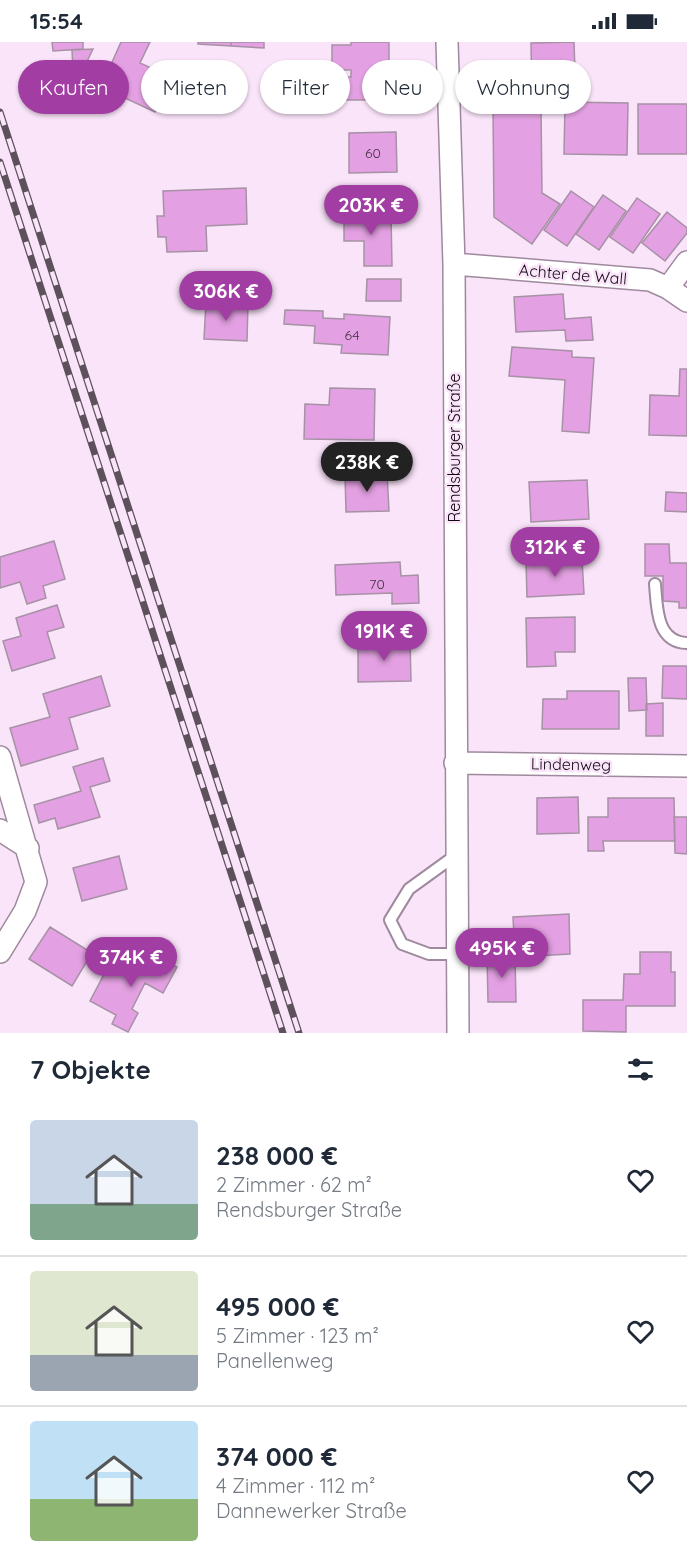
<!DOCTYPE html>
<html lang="de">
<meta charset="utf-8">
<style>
:root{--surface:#fff;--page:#f2f2f3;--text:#1f2937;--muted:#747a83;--line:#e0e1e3;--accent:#a13da3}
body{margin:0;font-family:Quicksand,sans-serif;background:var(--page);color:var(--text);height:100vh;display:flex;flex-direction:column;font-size:22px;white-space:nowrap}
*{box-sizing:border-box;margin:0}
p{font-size:20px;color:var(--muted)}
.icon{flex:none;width:33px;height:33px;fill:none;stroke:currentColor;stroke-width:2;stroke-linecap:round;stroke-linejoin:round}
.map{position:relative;height:991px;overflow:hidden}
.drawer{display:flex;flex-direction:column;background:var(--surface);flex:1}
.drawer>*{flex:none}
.guide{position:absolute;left:18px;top:18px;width:651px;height:54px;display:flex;gap:12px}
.price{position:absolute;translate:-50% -51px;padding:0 14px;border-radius:21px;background:var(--accent);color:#fff;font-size:20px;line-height:39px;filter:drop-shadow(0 2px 3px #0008)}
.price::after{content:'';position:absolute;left:50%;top:36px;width:18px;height:14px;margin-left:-9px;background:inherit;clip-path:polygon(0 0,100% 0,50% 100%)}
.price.current{background:#222;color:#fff}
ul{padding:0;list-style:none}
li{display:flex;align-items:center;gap:18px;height:150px;padding:0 30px}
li+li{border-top:2px solid var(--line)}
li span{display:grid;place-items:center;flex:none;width:168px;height:120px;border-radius:6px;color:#555}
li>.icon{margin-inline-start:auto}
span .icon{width:72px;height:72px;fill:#fffc;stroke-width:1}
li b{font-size:26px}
h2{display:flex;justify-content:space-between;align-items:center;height:72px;padding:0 30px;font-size:26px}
.pill{padding:0 21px;border-radius:27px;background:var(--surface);box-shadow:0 2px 4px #0004;font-size:21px;line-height:54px}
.pill.current{background:var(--accent);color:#fff}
.status{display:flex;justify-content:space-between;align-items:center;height:42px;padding:0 30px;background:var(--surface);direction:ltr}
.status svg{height:16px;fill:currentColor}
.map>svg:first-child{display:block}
.building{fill:#e3a0e2;stroke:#a691a5;stroke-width:1.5}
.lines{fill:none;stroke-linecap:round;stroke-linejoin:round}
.lane-casing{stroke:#9e899d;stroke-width:14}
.street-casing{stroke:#9e899d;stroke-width:24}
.lane{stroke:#fff;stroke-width:10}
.street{stroke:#fff;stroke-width:21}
.rail-casing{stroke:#5d515c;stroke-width:7}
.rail{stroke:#fae4f9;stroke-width:4.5;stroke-dasharray:14;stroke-linecap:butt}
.labels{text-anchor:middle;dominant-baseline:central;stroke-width:5;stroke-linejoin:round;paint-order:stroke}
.number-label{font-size:14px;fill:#452f44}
.street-label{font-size:16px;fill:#100910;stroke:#fae4f9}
</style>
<div class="status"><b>15:54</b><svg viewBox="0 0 49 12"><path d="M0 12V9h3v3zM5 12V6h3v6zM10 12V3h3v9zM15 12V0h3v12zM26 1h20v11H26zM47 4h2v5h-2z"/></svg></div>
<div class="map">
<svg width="687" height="991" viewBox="0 0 687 991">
<rect width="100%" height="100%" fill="#fae4f9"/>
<path class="building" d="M52,0h31v7l-30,2z
M121,0h29l-10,21 31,14 -16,35 -54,-25z
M198,0h33v4l-33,-2z
M231,0h33v6l-33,-2z
M351,0h38v58h-62v-23h24v-7h-19v-25h19z
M574,0l2,58 -44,1 -1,-58z
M93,7l-11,23h-9l-1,-22z
M565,60l63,1 -1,52 -63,-1z
M638,62h49v50h-49z
M493,67h48l1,84 18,11 -28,40 -38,-27z
M396,90l1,40 -48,1v-40z
M246,146l1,36 -41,2 1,25 -40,1 -1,-15h-8l-1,-21h7l-1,-25z
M571,149l23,16 -27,39 -23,-16z
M603,153l23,16 -27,39 -23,-16z
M637,156l23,16 -27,39 -23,-16z
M667,170l20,16v5l-22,28 -23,-18z
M391,171l1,53h-28v-25h-20v-27z
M213,232l35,1 -1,13 -35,-1z
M367,237h34v22h-35z
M563,252l2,25 26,-2 2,23 -27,1 -1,-11 -49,2 -2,-35z
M206,260l42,2 -1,37 -43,-2z
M285,268l38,1v7l21,1v-5l46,3 -2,38 -47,-2 1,-8 -28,-2 1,-17 -31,-2z
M512,305l60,4v6l22,1 -5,75 -27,-2 3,-51 -56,-4z
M680,327h7v67l-38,-1 1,-40 29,1z
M330,346l45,1 -1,51 -70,-1 1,-35 24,1z
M387,431l2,38 -43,1 -1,-37z
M587,438l2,39 -58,3 -2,-40z
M666,450l21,1v19l-22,-1z
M54,499l11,38 -22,7 3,12 -19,6 -7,-22 -20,6v-31z
M645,502h24l1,19h17v45h-8v-6l-16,-1v-25h-18z
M582,517l2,35 -57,3 -1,-35z
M400,520l1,14 17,-1 1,28 -27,1v-11l-56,2 -1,-30z
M57,563l7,22 -17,5 8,26 -43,13 -9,-30 18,-5 -5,-18z
M575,575v35h-20l1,14 -29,1 -1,-49z
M410,599l1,40 -53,1v-40z
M663,624h24v33l-25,-1z
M101,634l9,30 -41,12 9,31 -57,17 -11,-38 40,-11 -7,-23z
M628,636h18l1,32 -18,1z
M567,649h52v38h-77l1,-30h24z
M663,661v33h-17v-32z
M103,716l7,23 -20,6 10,30 -42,12 -3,-11 -16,5 -5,-18 47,-14 -8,-24z
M578,755l1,36 -42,1v-36z
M608,756h66l1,43h-72l1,10h-16v-34h20z
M674,775h13v37l-12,-1z
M119,814l8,33 -45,12 -9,-33z
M569,872l1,40 -55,3 -2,-40z
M50,885l42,26 -20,33 -43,-27z
M147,910l30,15 -14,26 -18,-10 -13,26 6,4 -10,19 -16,-8 4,-9 -26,-14 20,-38 25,12z
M640,910h31v20h4v34h-49v26l-43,-1v-31h40l1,-26h16z
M487,915h28l1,45h-28z"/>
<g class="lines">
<g class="lane-casing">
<path id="lane" d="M655,542c2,23 1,58 32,59
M456,813l-47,34 -19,31 12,24 27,10h29"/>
</g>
<g class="street-casing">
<path id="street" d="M447,0l7,222 4,769
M454,222l196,16 18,8 19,13
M668,246l19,-26
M0,715l36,125 -11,29 -25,41
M455,721l232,3
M0,788l28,18"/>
</g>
<use href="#lane" class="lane"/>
<use href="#street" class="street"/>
<g class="rail-casing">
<path id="rail" d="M0,70l299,921
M0,120l283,871"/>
</g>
<use href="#rail" class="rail"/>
</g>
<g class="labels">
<g class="number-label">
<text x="373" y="111">60</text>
<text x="352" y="293">64</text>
<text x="377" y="542">70</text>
</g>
<g class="street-label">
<text transform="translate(573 232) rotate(5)">Achter de Wall</text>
<text transform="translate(454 406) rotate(-90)">Rendsburger Straße</text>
<text transform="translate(571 722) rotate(1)">Lindenweg</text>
</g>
</g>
</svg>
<b class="price" style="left:371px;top:194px">203K €</b>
<b class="price" style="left:226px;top:280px">306K €</b>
<b class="price current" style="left:367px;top:451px">238K €</b>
<b class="price" style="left:555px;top:536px">312K €</b>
<b class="price" style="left:384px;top:620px">191K €</b>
<b class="price" style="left:502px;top:937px">495K €</b>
<b class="price" style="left:131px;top:946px">374K €</b>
<div class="guide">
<a class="pill current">Kaufen</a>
<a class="pill">Mieten</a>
<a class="pill">Filter</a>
<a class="pill">Neu</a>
<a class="pill">Wohnung</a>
</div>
</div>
<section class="drawer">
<h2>7 Objekte<svg class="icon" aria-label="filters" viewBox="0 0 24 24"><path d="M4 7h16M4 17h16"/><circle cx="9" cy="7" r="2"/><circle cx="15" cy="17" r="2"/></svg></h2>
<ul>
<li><span style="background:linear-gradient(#c9d6e8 70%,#7fa58c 0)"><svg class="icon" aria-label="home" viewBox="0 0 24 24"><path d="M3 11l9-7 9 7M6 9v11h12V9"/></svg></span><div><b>238 000 €</b><p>2 Zimmer · 62 m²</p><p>Rendsburger Straße</p></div><svg class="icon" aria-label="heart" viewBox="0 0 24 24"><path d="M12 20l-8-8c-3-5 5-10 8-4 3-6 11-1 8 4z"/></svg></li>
<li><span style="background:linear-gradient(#dfe7d0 70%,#9aa5b1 0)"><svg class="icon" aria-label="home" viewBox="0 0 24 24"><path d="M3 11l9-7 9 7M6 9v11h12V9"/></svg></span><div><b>495 000 €</b><p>5 Zimmer · 123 m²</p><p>Panellenweg</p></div><svg class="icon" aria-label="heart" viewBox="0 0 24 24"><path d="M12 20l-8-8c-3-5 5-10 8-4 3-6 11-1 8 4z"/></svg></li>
<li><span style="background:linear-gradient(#bfe0f5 65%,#8fb573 0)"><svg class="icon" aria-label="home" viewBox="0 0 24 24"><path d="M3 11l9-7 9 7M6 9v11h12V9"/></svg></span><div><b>374 000 €</b><p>4 Zimmer · 112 m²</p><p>Dannewerker Straße</p></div><svg class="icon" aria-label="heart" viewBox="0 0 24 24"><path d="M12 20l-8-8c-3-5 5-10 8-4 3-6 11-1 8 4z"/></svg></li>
</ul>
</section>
